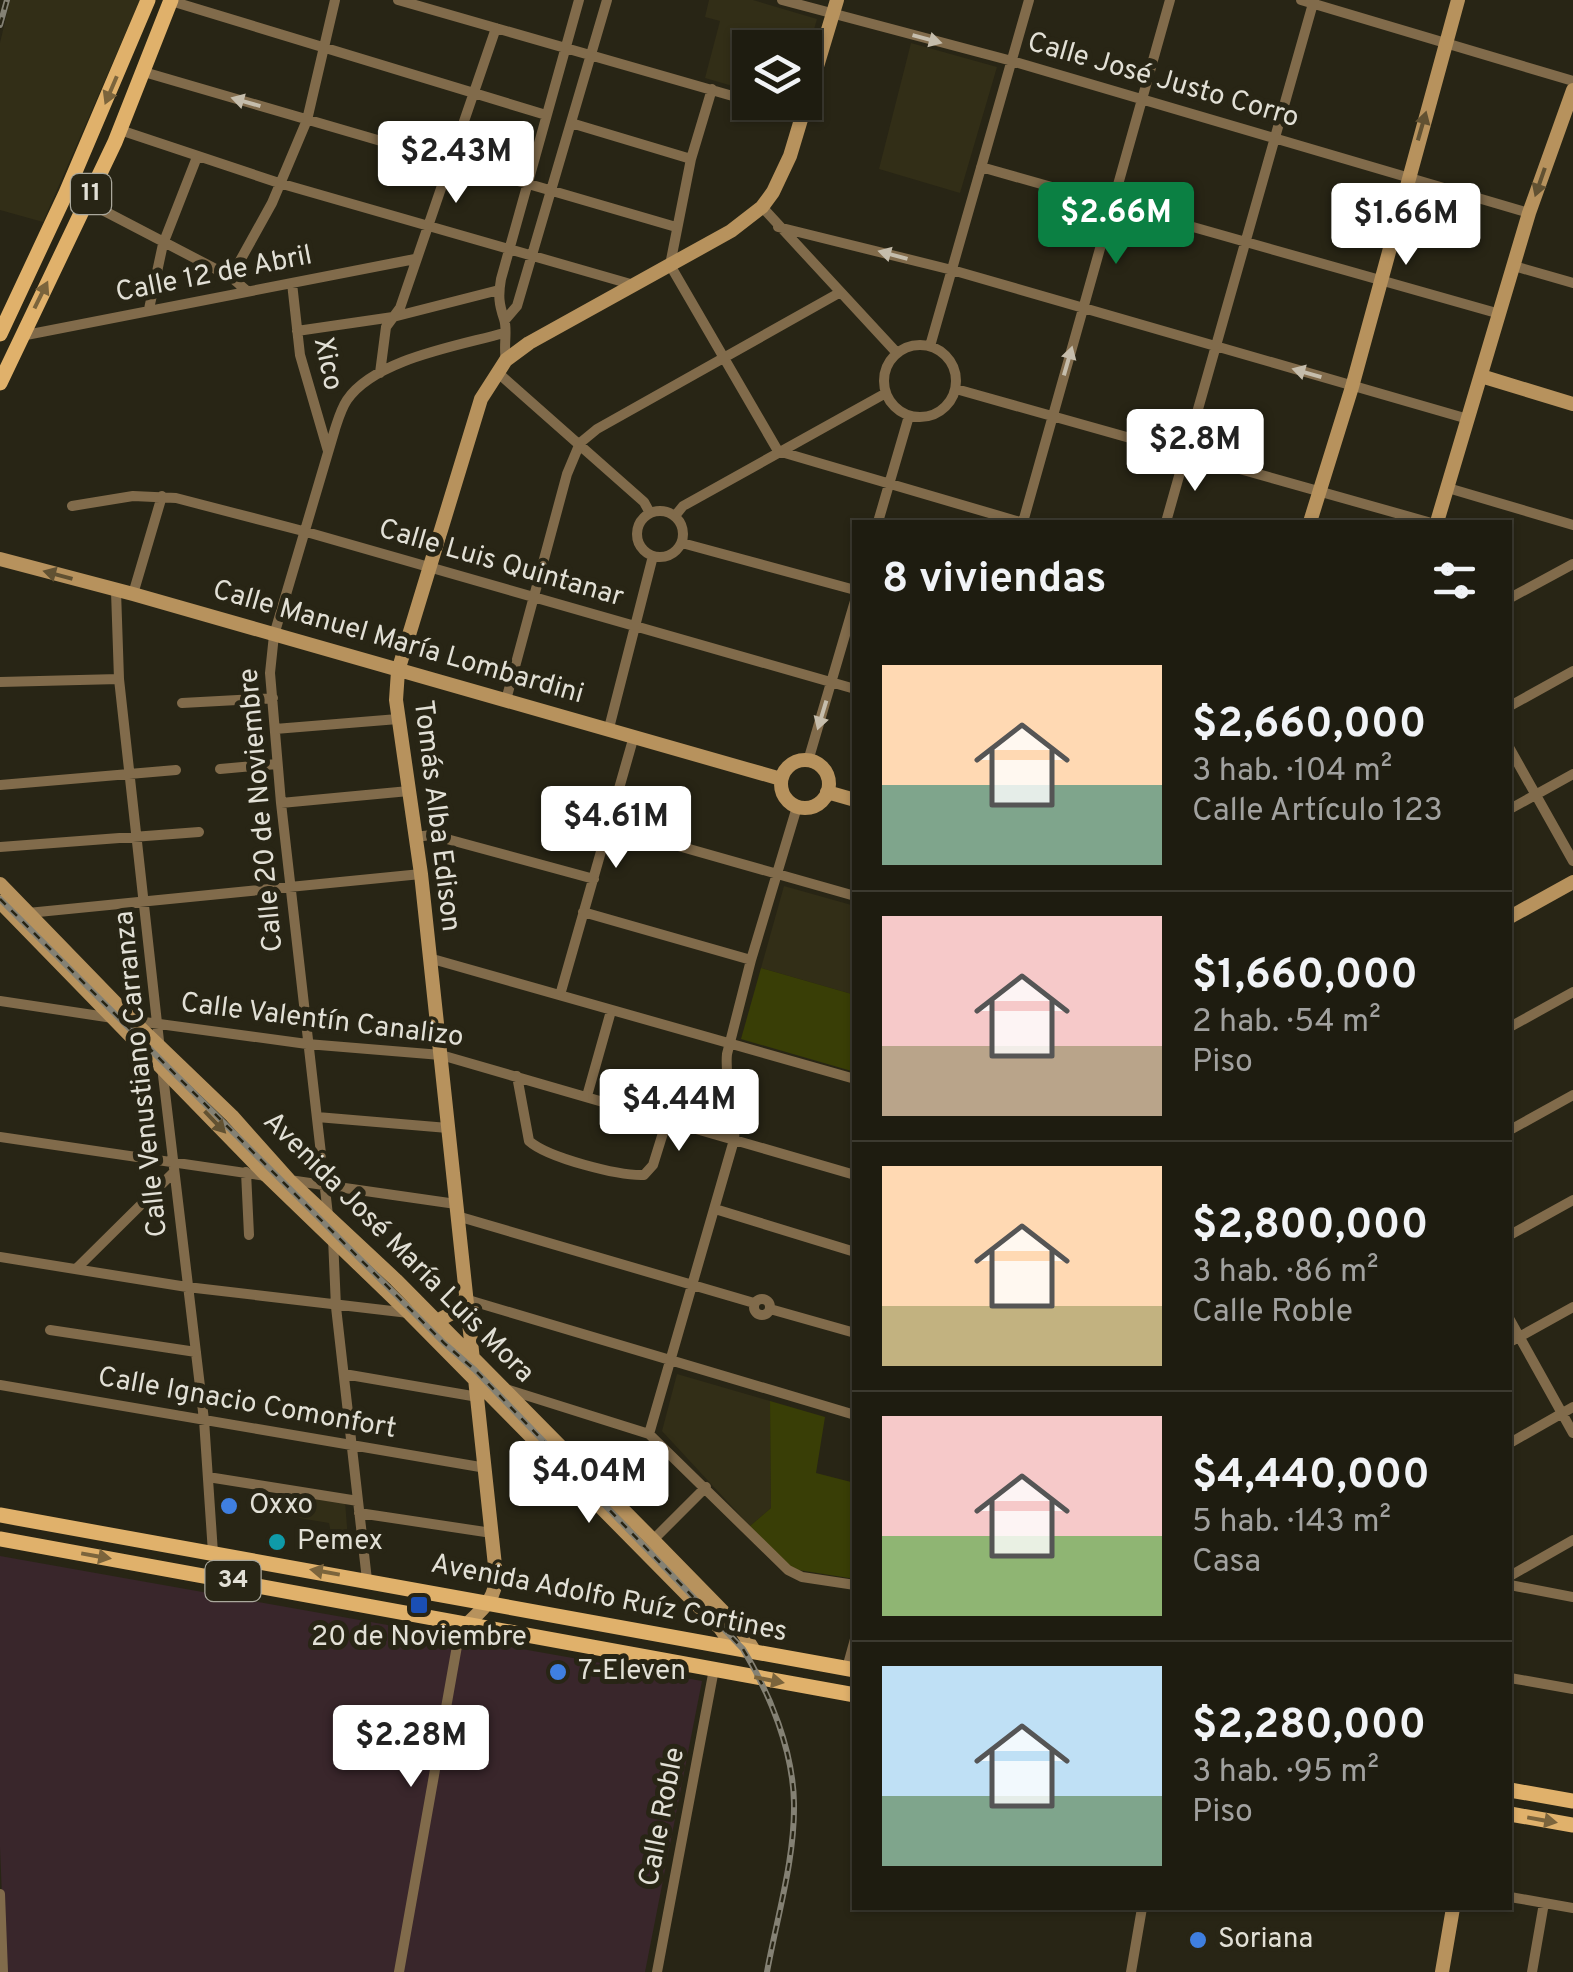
<!DOCTYPE html>
<html lang="es">
<meta charset="utf-8">
<style>
:root{--surface:#1e1c10;--page:#2b291e;--text:#f1f3f6;--muted:#a1a19f;--line:#3c3a30;--accent:#0b8043}
body{margin:0;font-family:Overpass,sans-serif;background:var(--page);color:var(--text);height:100vh;display:flex;flex-direction:column;font-size:38px;white-space:nowrap}
*{box-sizing:border-box;margin:0}
p{font-size:32px;color:var(--muted)}
.icon{flex:none;width:55px;height:55px;fill:none;stroke:currentColor;stroke-width:2;stroke-linecap:round;stroke-linejoin:round}
.map{position:relative;flex:1;overflow:hidden}
.panel{position:absolute;left:852px;top:520px;width:660px;height:1390px;display:flex;flex-direction:column;background:var(--surface);border-radius:0px;box-shadow:0 2px 8px #0004,0 0 0 2px var(--line)}
.panel>*{flex:none}
.buttons{position:absolute;left:732px;top:30px;display:grid;gap:20px}
.buttons a{display:grid;place-items:center;width:90px;height:90px;border-radius:0px;background:var(--surface);box-shadow:0 2px 8px #0004,0 0 0 2px var(--line);font-size:50px}
.price{position:absolute;translate:-50% -85px;padding:0 22px;border-radius:10px;background:#fff;color:#222;font-size:32px;line-height:65px;filter:drop-shadow(0 2px 5px #0008)}
.price::after{content:'';position:absolute;left:50%;top:60px;width:30px;height:22px;margin-left:-15px;background:inherit;clip-path:polygon(0 0,100% 0,50% 100%)}
.price.selected{background:var(--accent);color:#fff}
ul{padding:0;list-style:none}
li{display:flex;align-items:center;gap:30px;height:250px;padding:0 30px}
li+li{border-top:2px solid var(--line)}
li span{display:grid;place-items:center;flex:none;width:280px;height:200px;border-radius:0px;color:#555}
li>.icon{margin-inline-start:auto}
span .icon{width:120px;height:120px;fill:#fffc;stroke-width:1}
li b{font-size:42px}
h2{display:flex;justify-content:space-between;align-items:center;height:120px;padding:0 30px;font-size:42px}
.map>svg:first-child{display:block}
.built{fill:#322e17}
.industrial{fill:#39262b}
.green{fill:#393e06}
.lines{fill:none;stroke-linecap:round;stroke-linejoin:round}
.street{stroke:#816b4b;stroke-width:10}
.secondary{stroke:#b7925d;stroke-width:14}
.primary{stroke:#e0b16b;stroke-width:15}
.rail-casing{stroke:#848174;stroke-width:6}
.rail{stroke:#282515;stroke-width:2.5;stroke-dasharray:8;stroke-linecap:butt}
.oneway{fill:#c5bdac}
.oneway2{fill:#7b643c}
.oneway3{fill:#615132}
.shop-dot{fill:#3f7fe0;stroke:#282515;stroke-width:4}
.culture-dot{fill:#0f9aa8;stroke:#282515;stroke-width:4}
.transit-dot{fill:#1a4fb4;stroke:#282515;stroke-width:4}
.labels{text-anchor:middle;dominant-baseline:central;stroke-width:10;stroke-linejoin:round;paint-order:stroke}
.shield{fill:#282515;stroke:#aaa89c;stroke-width:2.5}
.shield-label{font-size:25px;font-weight:bold;fill:#e2e0d6}
.street-label{font-size:28px;fill:#e2e0d6;stroke:#282515}
.poi-label{font-size:28px;fill:#e2e0d6;stroke:#282515;text-anchor:start}
</style>
<div class="map">
<svg width="1573" height="1972" viewBox="0 0 1573 1972">
<rect width="100%" height="100%" fill="#282515"/>
<path class="built" d="M10,0h130l-97,222 -43,-12v-167z
M709,0h44l64,19 -12,42v-13h-55v43l-45,-13 15,-57 -15,-4z
M911,43l86,24 -37,126 -81,-24z
M784,886l71,20v89l-94,-27z
M677,1374l93,27 1,107 -21,18 -88,-95z
M280,1492l65,9 3,39 -16,-2 -3,-15 -54,-9z"/>
<path class="industrial" d="M0,1556l702,125 -57,291h-640l-5,-125z"/>
<path class="green" d="M761,968l94,27v77l-114,-33z
M770,1401l55,16 -9,56 39,10v96l-63,-10 -42,-43 21,-18z"/>
<g class="lines">
<path class="street" d="M398,0l352,101
M782,0l230,61 517,152
M1301,0l272,81
M171,1l375,114
M144,72l532,155
M712,89l-21,70 -21,106 108,186 242,71
M755,102l47,16
M571,123l120,36
M120,130l159,53 355,102
M981,167l519,147
M87,202l144,75 16,14
M762,207l135,146
M778,227l174,43 516,149
M1514,266l59,17
M231,277l41,-74 35,-83 28,-120
M292,283l8,72 28,96
M149,309l14,-65 34,-87
M505,320l12,-14 90,-306
M297,331l96,-14 106,-27
M21,336l394,-77
M884 381a36 36 0 1 1 72 0a36 36 0 1 1-72 0Z
M930,346l99,-346
M506,360c-3,-14 2,-30 -2,-41 -5,-15 -6,-23 -3,-40l78,-279
M497,372l147,130 6,11
M380,373l6,-46 14,-19 96,-280
M956,389l472,133
M1448,488l125,37
M72,506l61,-10 43,2 127,33 552,158
M637 534a23 23 0 1 1 46 0a23 23 0 1 1-46 0Z
M675,516l8,-10 203,-113
M878,522l31,-106
M1023,522l147,-522
M1166,522l148,-522
M682,543l173,47
M116,591l3,88 41,371
M133,594l29,-98
M1510,598l63,-34
M0,682l119,-3
M506,700l61,-226 13,-31 17,-14 242,-136
M182,703l91,-5
M1510,706l63,-35
M609,728l44,-172
M275,729l123,-10
M1510,749l63,112
M808,761l47,-160
M220,769l57,-5
M0,785l176,-15
M281,803l128,-12
M1510,809l63,-35
M608,826l247,70
M414,837l18,-2 162,44
M0,847l199,-15
M583,912l168,48
M28,913l393,-39
M429,958l426,121
M560,995l74,-259
M0,1001l113,17
M130,1020l177,24 134,11 414,120
M1510,1027l63,-35
M162,1067l42,353 9,133
M517,1076l12,65c19,17 90,35 115,34l9,-10 14,-45
M587,1096l24,-85
M317,1117l131,11
M1510,1130l63,-35
M0,1137l266,39
M246,1172l3,63
M289,1180l167,24
M715,1209l140,43
M328,1215l-47,-412 -11,-130 4,-38 61,-206c3,-9 6,-20 12,-29 28,-41 111,-54 157,-67
M457,1216l297,87
M1510,1235l63,-35
M333,1238l3,69 31,273
M0,1257l187,30 222,26
M77,1268l97,-96
M754 1307a8 8 0 1 1 16 0a8 8 0 1 1-16 0Z
M465,1299l390,116
M770,1309l85,24
M1510,1320l63,113
M50,1330l146,22
M1510,1342l63,-35
M344,1374l134,23
M0,1385l486,83
M506,1389l143,45 139,136 14,7 53,8
M649,1434l85,-294c3,-30 -10,-57 -7,-86l24,-94 46,-153
M1510,1443l63,-36
M208,1477l150,24
M359,1513l133,20
M653,1540l53,-53
M1510,1576l63,-36
M1510,1585l63,12
M847,1668l8,-29
M1510,1678l63,11
M0,1894l3,78
M1510,1897l63,11
M399,1972l58,-326 10,-22
M657,1972l57,-303
M1131,1972l11,-64
M1532,1972l12,-69"/>
<path class="secondary" d="M1481,376l92,28
M1310,522l42,-135 106,-387
M1437,522l92,-309 44,-123
M0,559l133,35 648,185
M781 784a24 24 0 1 1 48 0a24 24 0 1 1-48 0Z
M827,792l28,8
M0,884l132,136 100,96 57,64 107,100 257,260 88,90 14,22
M0,902l267,274 143,138 310,314 14,20
M1510,917l63,-35
M435,1322l19,-10 11,-13
M467,1624c16,-15 29,-25 29,-49l-75,-701 -25,-174 2,-29 83,-272 25,-39 23,-17 202,-112 31,-24 11,-15 17,-36 47,-156
M1442,1972l11,-64"/>
<path class="primary" d="M0,334l66,-141 82,-193
M0,383l115,-241 56,-142
M0,1515l855,155
M0,1539l855,156
M1510,1790l63,11
M1510,1814l63,11"/>
<g class="rail-casing">
<path id="rail" d="M0,25l7,-25
M0,899l444,444 31,27 268,279c27,45 50,101 51,154 1,56 -17,114 -27,169"/>
</g>
<use href="#rail" class="rail"/>
</g>
<defs><path id="oneway-solid" d="M-6-.8H1V-3.2L6.5 0L1 3.2V.8H-6Z" transform="scale(2.5)"/></defs>
<g class="oneway">
<use href="#oneway-solid" transform="translate(927 39) rotate(15)"/>
<use href="#oneway-solid" transform="translate(246 102) rotate(-164)"/>
<use href="#oneway-solid" transform="translate(893 255) rotate(-165)"/>
<use href="#oneway-solid" transform="translate(1068 361) rotate(-74)"/>
<use href="#oneway-solid" transform="translate(1307 373) rotate(-164)"/>
<use href="#oneway-solid" transform="translate(822 715) rotate(107)"/>
</g>
<g class="oneway2">
<use href="#oneway-solid" transform="translate(111 90) rotate(113)"/>
<use href="#oneway-solid" transform="translate(41 295) rotate(-64)"/>
<use href="#oneway-solid" transform="translate(96 1556) rotate(10)"/>
<use href="#oneway-solid" transform="translate(325 1572) rotate(-170)"/>
<use href="#oneway-solid" transform="translate(769 1680) rotate(11)"/>
<use href="#oneway-solid" transform="translate(1542 1820) rotate(10)"/>
</g>
<g class="oneway3">
<use href="#oneway-solid" transform="translate(1422 126) rotate(-74)"/>
<use href="#oneway-solid" transform="translate(1540 182) rotate(109)"/>
<use href="#oneway-solid" transform="translate(58 575) rotate(-165)"/>
<use href="#oneway-solid" transform="translate(215 1122) rotate(46)"/>
</g>
<g class="shop-dot">
<circle cx="229" cy="1506" r="10"/>
<circle cx="558" cy="1672" r="10"/>
<circle cx="1198" cy="1940" r="10"/>
</g>
<circle class="culture-dot" cx="277" cy="1542" r="10"/>
<rect class="transit-dot" x="409" y="1595" width="20" height="20" rx="5"/>
<g class="labels">
<g class="shield">
<rect x="71" y="174" width="40" height="40" rx="8"/>
<rect x="205.5" y="1561" width="55" height="40" rx="8"/>
</g>
<g class="shield-label">
<text x="91" y="194">11</text>
<text x="233" y="1581">34</text>
</g>
<g class="street-label">
<text transform="translate(1163 81) rotate(16)">Calle José Justo Corro</text>
<text transform="translate(214 275) rotate(-11)">Calle 12 de Abril</text>
<text transform="translate(327 364) rotate(78)">Xico</text>
<text transform="translate(501 564) rotate(16)">Calle Luis Quintanar</text>
<text transform="translate(398 643) rotate(16)">Calle Manuel María Lombardini</text>
<text transform="translate(262 810) rotate(-95)">Calle 20 de Noviembre</text>
<text transform="translate(436 816) rotate(83)">Tomás Alba Edison</text>
<text transform="translate(322 1021) rotate(7)">Calle Valentín Canalizo</text>
<text transform="translate(142 1074) rotate(-96)">Calle Venustiano Carranza</text>
<text transform="translate(398 1248) rotate(45)">Avenida José María Luis Mora</text>
<text transform="translate(247 1404) rotate(10)">Calle Ignacio Comonfort</text>
<text transform="translate(609 1599) rotate(11)">Avenida Adolfo Ruíz Cortines</text>
<text transform="translate(663 1817) rotate(-79)">Calle Roble</text>
</g>
<g class="poi-label">
<text x="249" y="1506">Oxxo</text>
<text x="297" y="1542">Pemex</text>
<text x="419" y="1638" text-anchor="middle">20 de Noviembre</text>
<text x="578" y="1672">7-Eleven</text>
<text x="1218" y="1940">Soriana</text>
</g>
</g>
</svg>
<div class="buttons">
<a><svg class="icon" aria-label="layers" viewBox="0 0 24 24"><path d="M12 4l9 5-9 5-9-5zM3 14l9 5 9-5"/></svg></a>
</div>
<b class="price" style="left:456px;top:206px">$2.43M</b>
<b class="price selected" style="left:1116px;top:267px">$2.66M</b>
<b class="price" style="left:1406px;top:268px">$1.66M</b>
<b class="price" style="left:1195px;top:494px">$2.8M</b>
<b class="price" style="left:616px;top:871px">$4.61M</b>
<b class="price" style="left:679px;top:1154px">$4.44M</b>
<b class="price" style="left:589px;top:1526px">$4.04M</b>
<b class="price" style="left:411px;top:1790px">$2.28M</b>
<section class="panel">
<h2>8 viviendas<svg class="icon" aria-label="filters" viewBox="0 0 24 24"><path d="M4 7h16M4 17h16"/><circle cx="9" cy="7" r="2"/><circle cx="15" cy="17" r="2"/></svg></h2>
<ul>
<li><span style="background:linear-gradient(#ffd9b3 60%,#7fa58c 0)"><svg class="icon" aria-label="home" viewBox="0 0 24 24"><path d="M3 11l9-7 9 7M6 9v11h12V9"/></svg></span><div><b>$2,660,000</b><p>3 hab. · 104 m²</p><p>Calle Artículo 123</p></div></li>
<li><span style="background:linear-gradient(#f6c9c9 65%,#b9a48a 0)"><svg class="icon" aria-label="home" viewBox="0 0 24 24"><path d="M3 11l9-7 9 7M6 9v11h12V9"/></svg></span><div><b>$1,660,000</b><p>2 hab. · 54 m²</p><p>Piso</p></div></li>
<li><span style="background:linear-gradient(#ffd9b3 70%,#c2b280 0)"><svg class="icon" aria-label="home" viewBox="0 0 24 24"><path d="M3 11l9-7 9 7M6 9v11h12V9"/></svg></span><div><b>$2,800,000</b><p>3 hab. · 86 m²</p><p>Calle Roble</p></div></li>
<li><span style="background:linear-gradient(#f6c9c9 60%,#8fb573 0)"><svg class="icon" aria-label="home" viewBox="0 0 24 24"><path d="M3 11l9-7 9 7M6 9v11h12V9"/></svg></span><div><b>$4,440,000</b><p>5 hab. · 143 m²</p><p>Casa</p></div></li>
<li><span style="background:linear-gradient(#bfe0f5 65%,#7fa58c 0)"><svg class="icon" aria-label="home" viewBox="0 0 24 24"><path d="M3 11l9-7 9 7M6 9v11h12V9"/></svg></span><div><b>$2,280,000</b><p>3 hab. · 95 m²</p><p>Piso</p></div></li>
</ul>
</section>
</div>
